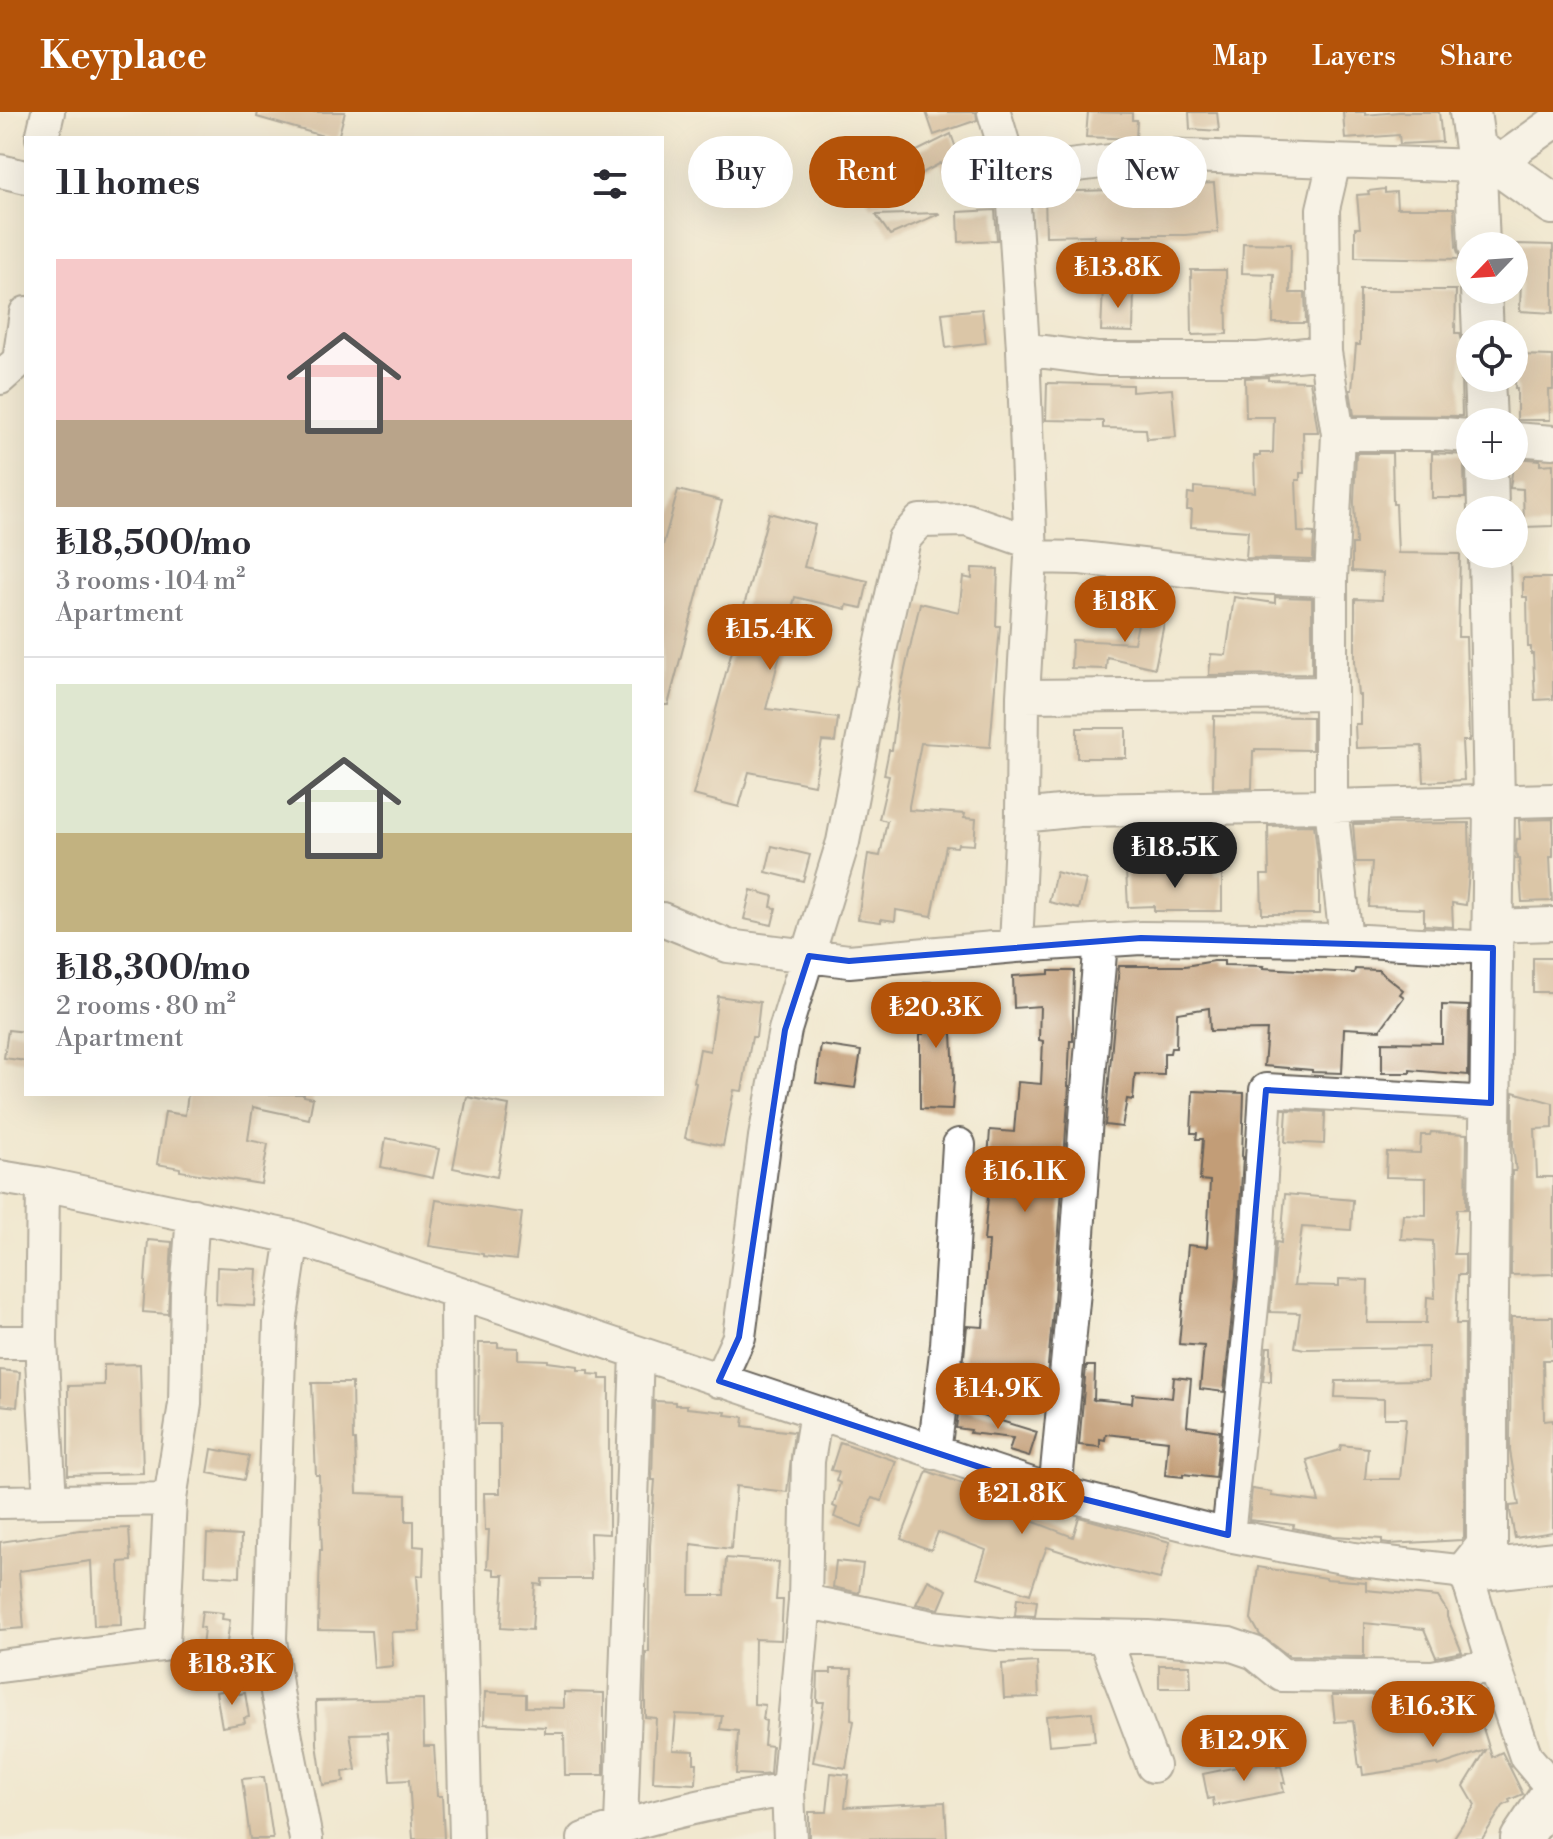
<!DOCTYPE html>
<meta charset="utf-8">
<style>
:root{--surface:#fff;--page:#f2f2f3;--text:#2b2b33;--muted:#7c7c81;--line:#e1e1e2;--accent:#b45309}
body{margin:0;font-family:"Libre Bodoni",serif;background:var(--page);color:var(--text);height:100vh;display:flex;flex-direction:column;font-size:30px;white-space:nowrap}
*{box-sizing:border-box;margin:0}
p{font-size:26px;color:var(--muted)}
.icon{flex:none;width:44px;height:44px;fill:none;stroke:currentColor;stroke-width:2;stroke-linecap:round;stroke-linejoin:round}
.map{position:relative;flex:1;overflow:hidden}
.sheet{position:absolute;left:24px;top:24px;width:640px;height:960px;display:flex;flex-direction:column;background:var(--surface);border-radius:0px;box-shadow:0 8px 32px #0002}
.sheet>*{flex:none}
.hud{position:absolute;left:688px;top:24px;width:744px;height:72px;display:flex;gap:16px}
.needle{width:52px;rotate:245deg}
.tools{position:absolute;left:1456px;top:120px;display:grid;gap:16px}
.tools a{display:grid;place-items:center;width:72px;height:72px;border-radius:50%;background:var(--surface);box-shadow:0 8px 32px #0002;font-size:40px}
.price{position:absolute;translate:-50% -68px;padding:0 18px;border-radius:28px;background:var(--accent);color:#fff;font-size:26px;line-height:52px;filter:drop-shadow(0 2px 4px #0008)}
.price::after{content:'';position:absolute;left:50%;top:48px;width:24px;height:18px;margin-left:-12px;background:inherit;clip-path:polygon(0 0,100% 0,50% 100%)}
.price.selected{background:#222;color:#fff}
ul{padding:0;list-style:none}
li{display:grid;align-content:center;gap:16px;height:424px;padding:0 32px}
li+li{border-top:2px solid var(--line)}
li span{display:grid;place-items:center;height:248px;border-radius:0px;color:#555}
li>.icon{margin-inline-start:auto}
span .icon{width:144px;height:144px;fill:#fffc;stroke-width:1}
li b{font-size:34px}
h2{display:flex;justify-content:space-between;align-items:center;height:96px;padding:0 32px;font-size:34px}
.tag{padding:0 28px;border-radius:36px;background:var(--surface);box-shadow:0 8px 32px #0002;font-size:28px;line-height:72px}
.tag.selected{background:var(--accent);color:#fff}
header{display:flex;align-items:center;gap:48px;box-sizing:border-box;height:112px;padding:0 40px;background:var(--accent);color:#fff}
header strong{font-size:38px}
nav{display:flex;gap:44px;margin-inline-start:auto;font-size:28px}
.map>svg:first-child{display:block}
.building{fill:#c29d77}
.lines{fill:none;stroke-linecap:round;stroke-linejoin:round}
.minor-casing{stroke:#67635b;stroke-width:36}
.major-casing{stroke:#67635b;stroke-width:44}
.minor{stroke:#fff;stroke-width:32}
.major{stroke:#fff;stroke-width:40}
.marked{fill:none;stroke:#1d4ed8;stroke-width:6;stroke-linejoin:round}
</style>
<header>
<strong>Keyplace</strong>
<nav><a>Map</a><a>Layers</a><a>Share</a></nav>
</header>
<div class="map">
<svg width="1553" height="1727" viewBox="0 0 1553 1727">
<rect width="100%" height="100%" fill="#f7f3e8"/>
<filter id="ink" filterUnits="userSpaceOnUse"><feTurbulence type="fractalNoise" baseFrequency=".0125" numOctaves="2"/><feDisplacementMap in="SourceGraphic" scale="16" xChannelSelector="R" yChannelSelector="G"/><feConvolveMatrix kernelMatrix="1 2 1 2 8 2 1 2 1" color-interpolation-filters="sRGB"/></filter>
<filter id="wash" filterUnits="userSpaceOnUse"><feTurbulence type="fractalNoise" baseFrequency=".006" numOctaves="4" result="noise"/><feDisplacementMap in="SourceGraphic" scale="32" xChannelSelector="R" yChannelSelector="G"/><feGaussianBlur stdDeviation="1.8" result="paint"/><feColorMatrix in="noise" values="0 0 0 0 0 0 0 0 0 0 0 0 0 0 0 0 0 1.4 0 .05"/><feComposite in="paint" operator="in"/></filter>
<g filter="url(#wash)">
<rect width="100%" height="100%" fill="#f1e8cf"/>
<g id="blocks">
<path class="building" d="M258,0h87l-7,26h-8l-73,-21z
M926,0h50l1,8 -43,15z
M1088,0l44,1v7h5l-1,19 -50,-2z
M1189,0h28l2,19 -29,-2z
M1343,0h22v3l34,-3h40l3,30 -42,2 -1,-9 -54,4z
M951,22l12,34v7l-16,5 -6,-17 -45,24 4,10 -29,10 -20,-30 34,-15 2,4z
M1214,71l4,49 -33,3h-61v7h-30v-7l-48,1 -1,-44 136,-4v-3z
M1385,77v4l11,-1 1,16h57l2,39 4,12 -105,-2v-29h5l-3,-33 12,-1 -1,-3z
M995,98l2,30 -38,2 -1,-30z
M938,101l1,1 -49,21 -14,-20z
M1243,131l48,1 -1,49h15l1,30h-33l1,-49 -32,-1z
M1517,132l36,1v68l-33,-2 1,-35h-7v-27h3z
M1191,158h35l1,64 -35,1z
M1103,175l31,1 -1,44 -32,-1z
M1360,178h96l-1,43h5l3,13 -2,33 1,37 -108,-1 -4,-25h2l4,-45h4z
M982,197l4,34 -40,5 -4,-35z
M1516,243l37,1v34h-4l1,30h-33v-32h-2z
M1268,265v3l42,1 8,51h-15l1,41h-4v7h-4l2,52 16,1 -1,27 -67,-2 2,-27 -57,-4 1,-17h-5l1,-17 6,1v-7l61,5 -1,-36h6v-3h13l1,-36h-28l-1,-39z
M1047,271l85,2v7l40,-3 4,48 -29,2 -1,-10 -43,-1v-7l-57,-1z
M1356,341h36l1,51h3l2,49 62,1 -2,83h8l3,104h-7l2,39 -40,2 -2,-36 -66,2 -1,-24h5v-29h-2l-3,-34v-62l27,1 1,-27 -31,-2v-27h4l-2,-42z
M1432,341l35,2 -3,12 1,31h-33z
M1514,346l26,2v5l13,-1v62l-29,1 -1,-38 -13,-1z
M678,378l44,11 -54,204h-6v-156z
M769,401l46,12 -11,42 64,14 -6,27 -15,-3 -1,4 -51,-12 -29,112 72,9 -3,24 -13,-1 -8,44 -65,-13 -10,35 -46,-12z
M972,456l26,1 -2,57h4l-10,121 -69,-4 -12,63v4l56,4 -1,4 12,1 -2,26 -16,-1 -1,3 -11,-1 -14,70 -36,-6 -1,11 -14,-2v3l-23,-3 10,-65 12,2 7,-35 -8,-2 10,-43 -5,-1 5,-25h3l6,-49 22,-98 39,9 4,-35 9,2z
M1523,466h30v121l-18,1 -2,-46h-2v-7h-3l-1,-50h-4z
M1234,485l41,6v-6l37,1v76l-103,1 2,-21 15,1z
M1142,492l25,5 -12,59 -48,-11 -1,12 -35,-1 1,-28 62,3z
M1214,604l98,1v33l-57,-1v2h-2l-1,37 -39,1z
M1077,616h49v30h-49z
M1553,707v38h-3l2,44 -30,1 -3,-43h-2l-1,-13 1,-7h3l-1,-19z
M1469,711l1,38 -4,44 -14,-2 1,24 -29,-2v-16l-55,-2 3,-45h-16l-3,-38z
M1314,713l5,41v48h-57l-1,-39h8l-1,-49z
M1186,715h28v20l-28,-3z
M772,734l38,9 -7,26 -37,-9z
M1215,756v7h7v36h-68v-5l-26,1 -2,-37z
M1056,760l30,8 -7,29 -30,-7z
M751,778l22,6 -2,11 5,1 -4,17 -28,-6z
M1533,846h20v34h-20z
M1214,849h10v4l40,1 -1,2 91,5 1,-4 23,1 25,20 -3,4 4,3 -24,33 -36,-2 -2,45 -30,-1v-2l-48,-4 3,-36 -57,1 -1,-23 -32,5 -1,35h-5l-1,5h-6v22l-29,-1 -2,26 -6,-1 -5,28 -17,-2 14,-159h66z
M1049,859h25l-1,43v27h-3l-2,45h1l-14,203 -10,109 -8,-1v4l-77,-3 7,-72 16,1 6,-86h-5l6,-66 -3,-1 3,-44 24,2 4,-50 23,2 2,-43 -4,-1 1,-34 -26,2 -1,-32 36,-2z
M924,870l25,1 -1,50h4l2,45 -2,32 -32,-1v-75h3z
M718,884l42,6 -4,35h-4l-10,54 -8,-1 -11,56 -38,-8 11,-55 -2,-1 6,-33 10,2z
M1442,893l27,1 -1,69 -58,-5v3h-28v-31l60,1z
M8,918l18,2v29l-22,-3z
M821,933l40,6 -6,37 -39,-5z
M1193,979l51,2 -2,63 1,1 -7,119 -12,116 -24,-3 4,-43 -25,-2 9,-99 19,2 3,-66 -10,-1 3,-41h-7l1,-6h-6z
M1513,980l40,11v25l-18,1 2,48h16v97l-42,1 1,-104h4l-3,-24z
M188,982h116v2l9,2 -4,21 -56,-12 -5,33 20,4 -7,40 -81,-13v-3l-23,-4 8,-52 20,3z
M467,985l42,8 -12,72 -44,-9z
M1287,998l38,2 -1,32 -39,-2z
M1431,1020l36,2 -1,75h-9l-3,45h11v21h-7l-2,49h9l-1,214 -2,2 -73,4 -7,-1v-4l-48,-3 -41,-8 1,-3 -45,-5 3,-31 20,3 -1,4 48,6 -12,-42 33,-10 1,-5 27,3 -3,31h35l6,-61h-22v-19l-49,-2 1,-16 92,-1v-33l-124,2 -9,-2 5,-34 -30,-1 6,-70 5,1 4,-49 68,6 -2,30 -49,-3 -8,58 45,1v-7l29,1 -1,43h59l1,-26 8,1 -2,-57 -32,-2 2,-25 23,1v-37l-40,-1 1,-25 33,1 1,-18h9z
M386,1026l53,11 -6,29 -52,-11z
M436,1088l86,13 -6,47 -33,-4v-2l-54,-8z
M148,1128l24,2 -4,72 -25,-2z
M217,1155l40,2 -2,37 -39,-2z
M1511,1205h42v43h-10l1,61 9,-1v112l-38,6 -5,-27v-5l9,-1 -9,-54z
M479,1231h19v4l20,1v11l30,1v2l30,4v4h11v4l11,1v4h9v155l-19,-1 1,46h-49v6l-7,-1 -3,46 -31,-2 3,-53h-10v-6l-7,-1 2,-38h-4l-1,-37h16v-66l-1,-3h-21z
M1267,1235h4v34h-8z
M140,1252l3,109 -75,2v-89l36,-1v-20z
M1086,1254h9l-1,34 -2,-1 40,4 1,-9 39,4 2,-21 17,2 -4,47 33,5 -5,47 -32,-4v3l-18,-2 3,-34 -62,-7 -1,6 -5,-1v8l-21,-2z
M0,1258l20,2 -3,35 -17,-2z
M312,1271h40l1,57h2l2,53 49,2v26h8v25l10,1 -1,29 -6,-1 3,56 -29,1 2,34 -19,2 -3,-37 -53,-1 2,-80h2l-3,-75h-3z
M654,1289l21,1v3h12v3l39,4 -1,3 19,2 -1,9 51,6 -7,60 -51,-6 -5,63 -40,-5 -1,51h34l2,-37 53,4 -3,38h7l-2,40 -26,-1 -1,65 11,1 -2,15 3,1 -2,24 8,1 -2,28 -9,1 -25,-1 2,-43 -18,-2 2,-13 -46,-2 -3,36 21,1v12h3l-1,21 -43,-2 3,-64 -11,-1v-28l1,-37h3l1,-106 5,-66h-3z
M959,1296l78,24 -8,25 -20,-6 4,-13 -43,-5 1,-3 -15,-2z
M840,1330l56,19 -14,40 -10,-3 -10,29 -28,-10 3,-9 -4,-2 7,-23 -4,-2 3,-9 -8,-2z
M212,1337l37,7 -5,24 -36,-7z
M927,1359l65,23 -4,10 85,33 6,-20 91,25 -10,37 -47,-11 -66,-21 -5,13h-1l-11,34 -53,-17 9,-27 -48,-18 -7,18 -30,-11z
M129,1416l2,33 -12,1 2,63 -27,1 -3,-65 -72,10 5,57 -24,2v-88l80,-12z
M207,1422l34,2 -1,41 -35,-2z
M836,1449l27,3 -4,29 -26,-6z
M1258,1455l68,11v1l40,3v8l72,7 9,14v6l15,35 -26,5 -12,-28 -60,-6v34l-75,-1 -29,-21 -9,-16z
M928,1468l19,10 -8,19 -23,-5z
M1017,1486l20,3 -2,15 -20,-1z
M202,1499l21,2 -1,6 8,1 -4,30 -24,-3 2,-19 -4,-1z
M1037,1550l2,35 -35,1 -2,-34z
M1159,1553h31l1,23h-32z
M831,1557h21l-1,51 3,1 -8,47 -33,-6 11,-60h-7l1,-29h13z
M1478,1575l3,9 -7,3 18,58 10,-5 21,42 -14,6 1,2 -7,4 -21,33h-29l22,-34 -11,-19 22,-36 -48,16v-2l-75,11 -1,-8h-3l-6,-46 -18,1 -3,-27h54l3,28 48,-6 -7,-19z
M238,1576l1,6 6,-1 4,24 -5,1 1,5 -23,4 -6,-35z
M485,1580l41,2v13l38,1v-16l40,1v82h-39l-1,-42h-19v-6l-61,-3z
M423,1587l1,47h10l3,50h5l2,43h-31l-4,-59 -19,1 -3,-48 -37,1 6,36 -13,2 1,10 -21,3 -6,-41 -1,-43z
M1092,1600l3,29 -46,4 -3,-29z
M1276,1647l1,8 4,-1 4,17h-3l2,9 -70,14 -1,-8 -5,1 -5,-25z
M831,1661l18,2 -4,32 100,-5 2,36 -138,1v-27h18z
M264,1665l9,62h-23l-8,-60z"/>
</g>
</g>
<g filter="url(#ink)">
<use href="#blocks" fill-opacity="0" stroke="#67635b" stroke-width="2"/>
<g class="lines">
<g class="minor-casing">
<path id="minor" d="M994,0l18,61 11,176 8,208 -8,139 -1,120 -6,130
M42,26l6,-26
M1334,50l-11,47 2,143 13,82 -7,146v226l15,134
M1497,51l56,-40
M0,59l26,6
M1012,61l147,-18 317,11
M1023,237l75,10h160l67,-7
M0,266l19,-17 7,-48
M1338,322h104l28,2
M1514,327l39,3
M1031,445l50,1 165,19 85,3
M1023,584l308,-3
M1022,704l57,-6 252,-4 222,-6
M662,807l66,27 121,15 167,-15 125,-8 205,2 147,8
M1493,814l60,-2
M0,1065l43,7 250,53 762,255 173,43 125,24 113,13 28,93 32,92 27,32
M43,1072l-2,158 9,159
M293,1125l-13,86 -10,316 7,53 29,147
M457,1180l1,228 8,319
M0,1230h41
M719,1269l20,-44 26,-200 20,-107 58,-188 35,-182 26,-121 16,-18 47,-1 63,22
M934,1341l13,-108 12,-200
M1055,1380l19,-201 14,-202 13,-147
M0,1390l170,-3
M1228,1423l27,-257 11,-188 225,13
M805,1489l127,26 66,7 150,3 81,7 26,9 27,22 151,2 61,-12
M1104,1524l49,130
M0,1554l163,-21 7,-146 15,-95 2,-110 6,-79
M621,1714l16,-473
M584,1727c68,-24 133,-38 204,-49
M790,1727l-2,-49 17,-189 3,-140 8,-48"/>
</g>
<g class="major-casing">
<path id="major" d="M1470,0l5,36 4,98
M1475,36l78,56
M1481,178l2,44
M1484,266l2,44
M1487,354l1,44
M1489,442l5,249 -7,571v172l-21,26 87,-10
M1521,1727l32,-48"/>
</g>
<use href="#minor" class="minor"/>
<use href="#major" class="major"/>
</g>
</g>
<path d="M0 0H1553V1727H0ZM1141,826l352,10 -2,155 -225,-13 -38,445 -173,-43 -336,-111 20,-44 46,-307 24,-74 40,5z" fill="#f1e8cf" fill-opacity=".55" fill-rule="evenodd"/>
<path class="marked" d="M1141,826l352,10 -2,155 -225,-13 -38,445 -173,-43 -336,-111 20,-44 46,-307 24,-74 40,5z"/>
</svg>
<div class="tools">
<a><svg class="needle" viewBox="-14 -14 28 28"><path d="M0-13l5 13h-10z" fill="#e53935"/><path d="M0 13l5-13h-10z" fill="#7c7c81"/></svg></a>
<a><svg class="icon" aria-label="locate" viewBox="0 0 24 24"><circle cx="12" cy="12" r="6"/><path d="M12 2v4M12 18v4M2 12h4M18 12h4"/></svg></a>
<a>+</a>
<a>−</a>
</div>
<b class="price" style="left:1118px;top:198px">₺13.8K</b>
<b class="price" style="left:1125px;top:532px">₺18K</b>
<b class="price" style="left:770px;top:560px">₺15.4K</b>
<b class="price selected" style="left:1175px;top:778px">₺18.5K</b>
<b class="price" style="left:936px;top:938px">₺20.3K</b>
<b class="price" style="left:1025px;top:1102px">₺16.1K</b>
<b class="price" style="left:998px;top:1319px">₺14.9K</b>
<b class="price" style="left:1022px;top:1424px">₺21.8K</b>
<b class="price" style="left:232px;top:1595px">₺18.3K</b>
<b class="price" style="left:1433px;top:1637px">₺16.3K</b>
<b class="price" style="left:1244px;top:1671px">₺12.9K</b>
<div class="hud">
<a class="tag">Buy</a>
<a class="tag selected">Rent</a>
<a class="tag">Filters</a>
<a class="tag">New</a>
</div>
<section class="sheet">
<h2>11 homes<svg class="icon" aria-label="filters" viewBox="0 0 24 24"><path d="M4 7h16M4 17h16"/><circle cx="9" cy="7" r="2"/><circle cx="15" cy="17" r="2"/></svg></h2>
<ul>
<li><span style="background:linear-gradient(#f6c9c9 65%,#b9a48a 0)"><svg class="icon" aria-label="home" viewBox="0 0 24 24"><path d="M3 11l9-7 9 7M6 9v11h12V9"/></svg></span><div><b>₺18,500/mo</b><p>3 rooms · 104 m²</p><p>Apartment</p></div></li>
<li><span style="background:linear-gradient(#dfe7d0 60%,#c2b280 0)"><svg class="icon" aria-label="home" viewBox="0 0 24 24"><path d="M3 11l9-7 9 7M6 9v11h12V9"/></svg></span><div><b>₺18,300/mo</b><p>2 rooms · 80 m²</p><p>Apartment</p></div></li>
</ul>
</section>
</div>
